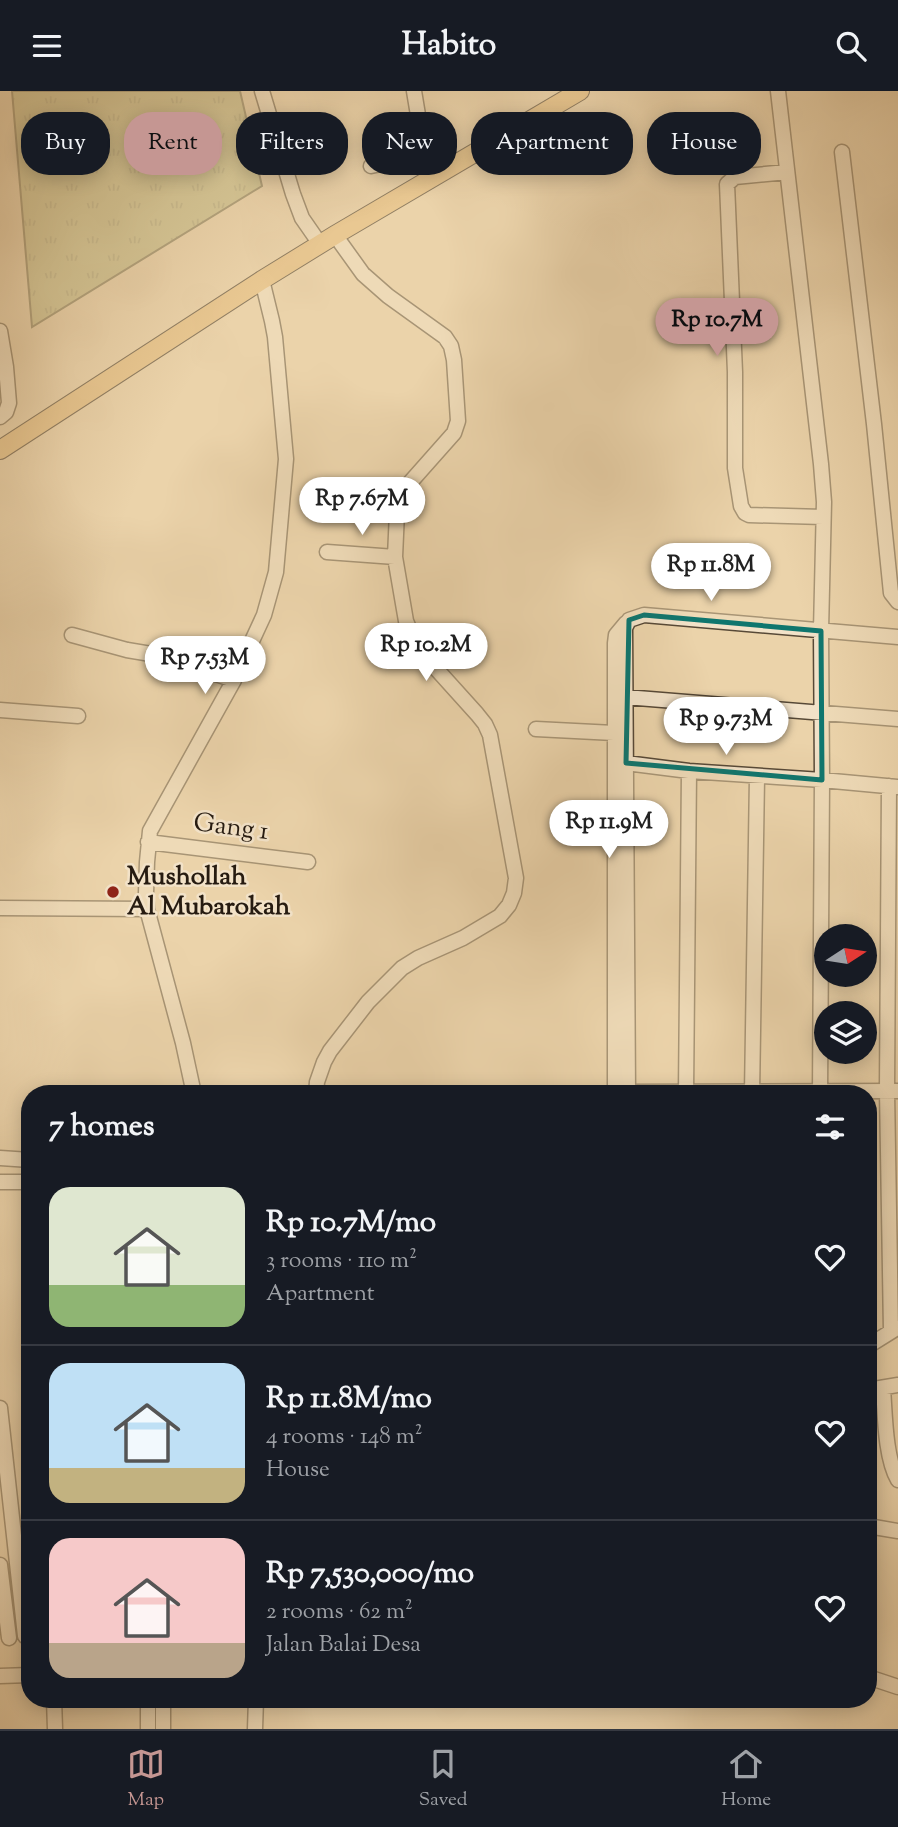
<!DOCTYPE html>
<meta charset="utf-8">
<style>
:root{--surface:#171b24;--page:#20242c;--text:#f1f3f6;--muted:#9ea1a6;--line:#363941;--accent:#c59692}
body{margin:0;font-family:"Sorts Mill Goudy",serif;background:var(--page);color:var(--text);height:100vh;display:flex;flex-direction:column;font-size:26px;white-space:nowrap}
*{box-sizing:border-box;margin:0}
p{font-size:23px;color:var(--muted)}
.icon{flex:none;width:38px;height:38px;fill:none;stroke:currentColor;stroke-width:2;stroke-linecap:round;stroke-linejoin:round}
.map{position:relative;flex:1;overflow:hidden}
.details{position:absolute;left:21px;top:994px;width:856px;height:623px;display:flex;flex-direction:column;background:var(--surface);border-radius:28px;box-shadow:0 4px 18px #0003}
.details>*{flex:none}
.banner{position:absolute;left:21px;top:21px;width:858px;height:63px;display:flex;gap:14px}
.needle{width:46px;rotate:78deg}
.controls{position:absolute;left:814px;top:833px;display:grid;gap:14px}
.controls a{display:grid;place-items:center;width:63px;height:63px;border-radius:50%;background:var(--surface);box-shadow:0 4px 18px #0003;font-size:35px}
.price{position:absolute;translate:-50% -60px;padding:0 16px;border-radius:24px;background:#fff;color:#222;font-size:23px;line-height:46px;filter:drop-shadow(0 2px 4px #0008)}
.price::after{content:'';position:absolute;left:50%;top:42px;width:21px;height:16px;margin-left:-10px;background:inherit;clip-path:polygon(0 0,100% 0,50% 100%)}
.price.on{background:var(--accent);color:#111}
ul{padding:0;list-style:none}
li{display:flex;align-items:center;gap:21px;height:175px;padding:0 28px}
li+li{border-top:2px solid var(--line)}
li span{display:grid;place-items:center;flex:none;width:196px;height:140px;border-radius:21px;color:#555}
li>.icon{margin-inline-start:auto}
span .icon{width:84px;height:84px;fill:#fffc;stroke-width:1}
li b{font-size:30px}
h2{display:flex;justify-content:space-between;align-items:center;height:84px;padding:0 28px;font-size:30px}
.tag{padding:0 24px;border-radius:28px;background:var(--surface);box-shadow:0 4px 18px #0003;font-size:24px;line-height:63px}
.tag.on{background:var(--accent);color:#111}
header{display:flex;justify-content:space-between;align-items:center;height:91px;padding:0 28px;background:var(--surface);font-size:32px;font-weight:700}
.tabs{display:flex;justify-content:space-around;align-items:center;height:98px;border-top:2px solid var(--line);background:var(--surface);font-size:19px;color:var(--muted)}
.tabs a{display:grid;justify-items:center;gap:4px}
.tabs .on{color:var(--accent)}
.map>svg:first-child{display:block}
.grass{fill:url(#grass-tufts);stroke:#726a4a;stroke-width:2}
.lines{fill:none;stroke-linecap:round;stroke-linejoin:round}
.minor-casing{stroke:#574937;stroke-width:17}
.major-casing{stroke:#261b11;stroke-width:20}
.minor{stroke:#f2e2c8;stroke-width:14}
.major{stroke:#e6ba75;stroke-width:18}
.marked{fill:none;stroke:#0f766e;stroke-width:5;stroke-linejoin:round}
.poi-dot{fill:#8f2418;stroke:#f2e2c8;stroke-width:2.5}
.labels{text-anchor:middle;dominant-baseline:central;stroke-width:5;stroke-linejoin:round;paint-order:stroke}
.street-label{font-size:26px;fill:#261b11;stroke:#f2e2c8}
.poi-label{font-size:26px;font-weight:bold;fill:#261b11;stroke:#f2e2c8;text-anchor:start}
</style>
<header><svg class="icon" aria-label="menu" viewBox="0 0 24 24"><path d="M4 6h16M4 12h16M4 18h16"/></svg>Habito<svg class="icon" aria-label="search" viewBox="0 0 24 24"><circle cx="10" cy="10" r="6"/><path d="M15 15l6 6"/></svg></header>
<div class="map">
<svg width="898" height="1638" viewBox="0 0 898 1638">
<defs>
<pattern id="grass-tufts" width="24" height="20" patternUnits="userSpaceOnUse" patternTransform="scale(1.75)"><rect width="24" height="20" fill="#beba84"/><path d="M3 7l-1-3M5 7V3M7 7l1-3M15 17l-1-3M17 17v-4M19 17l1-3" fill="none" stroke="#a39f71"/></pattern>
</defs>
<rect width="100%" height="100%" fill="#ebd3aa"/>
<filter id="stains"><feTurbulence type="fractalNoise" baseFrequency=".00286" numOctaves="4"/><feColorMatrix values="0 0 0 0 .2 0 0 0 0 .09 0 0 0 0 .02 0 0 0 .5 -.17"/></filter>
<radialGradient id="worn" r=".72"><stop offset=".6" stop-color="#630" stop-opacity="0"/><stop offset="1" stop-color="#630" stop-opacity=".3"/></radialGradient>
<path class="grass" d="M12,0h228l22,95 -230,141z"/>
<g class="lines">
<g class="minor-casing">
<path id="minor" d="M262,0l31,103 9,24 18,26
M414,0l15,90
M778,0l43,373 3,38 -3,129 1,149 -2,314
M842,61l32,272 17,169 7,9
M371,75l54,-11
M787,81l-52,5 -8,7 8,188v96l6,38 4,7 4,2 74,2
M0,240l6,36 3,36 -3,9 -6,5
M327,461l68,5
M72,544l55,15 30,5 77,25
M625,606l273,22
M0,619l78,6
M536,638l78,4
M626,672l63,8 133,9 75,7
M889,695l-2,305 4,240
M148,751l160,20
M0,817l147,1
M628,1001l270,-1
M194,1003l-11,-51 -36,-134 -1,-16 1,-31 3,-31 84,-151 30,-65 12,-43 10,-113 -11,-122 -3,-16 -10,-41
M316,1003l1,-12 7,-20 6,-11 38,-49 34,-34 16,-10 45,-20 37,-22 9,-11 5,-12 2,-15 -26,-143 -5,-11 -8,-10 -55,-61 -9,-15 -7,-17 -11,-64 2,-45 10,-26 47,-53 4,-12 -4,-61 -3,-14 -6,-9 -57,-41 -25,-22 -28,-39
M615,1003v-451l1,-8 10,-12
M628,1003l-3,-466 4,-8 15,-5 254,22
M686,1003l3,-323
M752,1003l5,-317
M0,1067l30,2
M0,1091h30
M868,1255l29,-18
M883,1297c2,26 2,70 15,92
M868,1299l30,-5
M0,1317l25,228
M868,1435l30,5
M0,1474l9,73
M0,1585l30,-1
M868,1586l30,10
M54,1608l1,30
M148,1608v30
M163,1608v30
M255,1638l1,-30"/>
</g>
<g class="major-casing">
<path id="major" d="M0,359l262,-170 73,-45 245,-144"/>
</g>
<use href="#minor" class="minor"/>
<use href="#major" class="major"/>
</g>
<path d="M0 0H898V1638H0ZM644,524l177,16 1,149 -196,-17 3,-143z" fill="#ebd3aa" fill-opacity=".55" fill-rule="evenodd"/>
<path class="marked" d="M644,524l177,16 1,149 -196,-17 3,-143z"/>
<circle class="poi-dot" cx="113" cy="801" r="7"/>
<g class="labels">
<g class="street-label">
<text transform="translate(231 737) rotate(7)">Gang 1</text>
</g>
<g class="poi-label">
<text x="127" y="786">Mushollah<tspan x="127" dy="30">Al Mubarokah</tspan></text>
</g>
</g>
<rect width="100%" height="100%" filter="url(#stains)"/>
<rect width="100%" height="100%" fill="url(#worn)"/>
</svg>
<div class="controls">
<a><svg class="needle" viewBox="-14 -14 28 28"><path d="M0-13l5 13h-10z" fill="#e53935"/><path d="M0 13l5-13h-10z" fill="#9ea1a6"/></svg></a>
<a><svg class="icon" aria-label="layers" viewBox="0 0 24 24"><path d="M12 4l9 5-9 5-9-5zM3 14l9 5 9-5"/></svg></a>
</div>
<b class="price on" style="left:717px;top:267px">Rp 10.7M</b>
<b class="price" style="left:362px;top:446px">Rp 7.67M</b>
<b class="price" style="left:711px;top:512px">Rp 11.8M</b>
<b class="price" style="left:426px;top:592px">Rp 10.2M</b>
<b class="price" style="left:205px;top:605px">Rp 7.53M</b>
<b class="price" style="left:726px;top:666px">Rp 9.73M</b>
<b class="price" style="left:609px;top:769px">Rp 11.9M</b>
<div class="banner">
<a class="tag">Buy</a>
<a class="tag on">Rent</a>
<a class="tag">Filters</a>
<a class="tag">New</a>
<a class="tag">Apartment</a>
<a class="tag">House</a>
</div>
<section class="details">
<h2>7 homes<svg class="icon" aria-label="filters" viewBox="0 0 24 24"><path d="M4 7h16M4 17h16"/><circle cx="9" cy="7" r="2"/><circle cx="15" cy="17" r="2"/></svg></h2>
<ul>
<li><span style="background:linear-gradient(#dfe7d0 70%,#8fb573 0)"><svg class="icon" aria-label="home" viewBox="0 0 24 24"><path d="M3 11l9-7 9 7M6 9v11h12V9"/></svg></span><div><b>Rp 10.7M/mo</b><p>3 rooms · 110 m²</p><p>Apartment</p></div><svg class="icon" aria-label="heart" viewBox="0 0 24 24"><path d="M12 20l-8-8c-3-5 5-10 8-4 3-6 11-1 8 4z"/></svg></li>
<li><span style="background:linear-gradient(#bfe0f5 75%,#c2b280 0)"><svg class="icon" aria-label="home" viewBox="0 0 24 24"><path d="M3 11l9-7 9 7M6 9v11h12V9"/></svg></span><div><b>Rp 11.8M/mo</b><p>4 rooms · 148 m²</p><p>House</p></div><svg class="icon" aria-label="heart" viewBox="0 0 24 24"><path d="M12 20l-8-8c-3-5 5-10 8-4 3-6 11-1 8 4z"/></svg></li>
<li><span style="background:linear-gradient(#f6c9c9 75%,#b9a48a 0)"><svg class="icon" aria-label="home" viewBox="0 0 24 24"><path d="M3 11l9-7 9 7M6 9v11h12V9"/></svg></span><div><b>Rp 7,530,000/mo</b><p>2 rooms · 62 m²</p><p>Jalan Balai Desa</p></div><svg class="icon" aria-label="heart" viewBox="0 0 24 24"><path d="M12 20l-8-8c-3-5 5-10 8-4 3-6 11-1 8 4z"/></svg></li>
</ul>
</section>
</div>
<nav class="tabs">
<a class="on"><svg class="icon" aria-label="map" viewBox="0 0 24 24"><path d="M3 6l6-2 6 2 6-2v14l-6 2-6-2-6 2zM9 4v14M15 6v14"/></svg>Map</a>
<a><svg class="icon" aria-label="saved" viewBox="0 0 24 24"><path d="M7 4h10v16l-5-4-5 4z"/></svg>Saved</a>
<a><svg class="icon" aria-label="home" viewBox="0 0 24 24"><path d="M3 11l9-7 9 7M6 9v11h12V9"/></svg>Home</a>
</nav>
